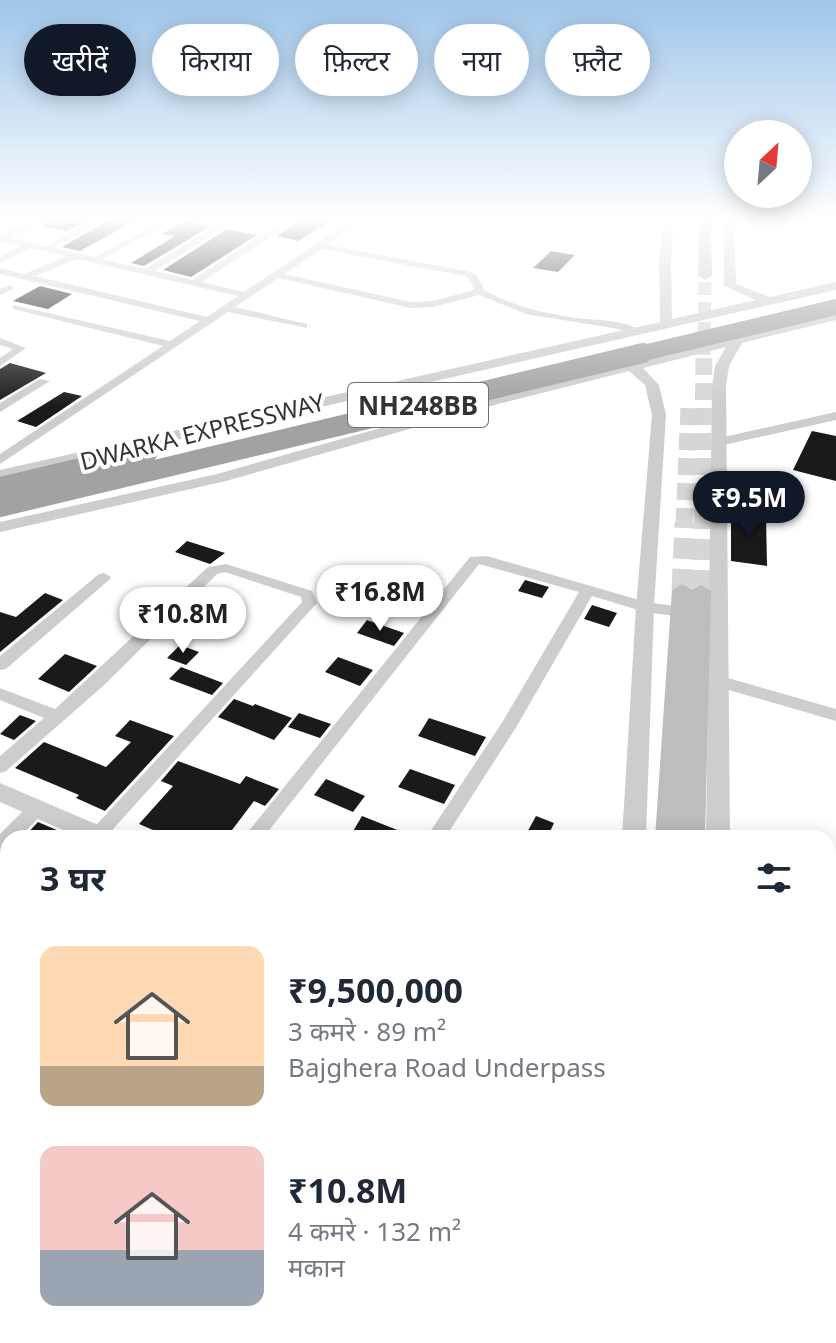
<!DOCTYPE html>
<html lang="hi">
<meta charset="utf-8">
<style>
:root{--surface:#fff;--page:#f2f2f3;--text:#1f2937;--muted:#747a83;--accent:#111827}
body{margin:0;font-family:"Noto Sans","Noto Sans Devanagari",sans-serif;background:var(--page);color:var(--text);height:100vh;display:flex;flex-direction:column;font-size:30px;white-space:nowrap}
*{box-sizing:border-box;margin:0}
p{font-size:26px;color:var(--muted)}
.icon{flex:none;width:44px;height:44px;fill:none;stroke:currentColor;stroke-width:2;stroke-linecap:round;stroke-linejoin:round}
.map{position:relative;flex:1;overflow:hidden}
.sheet{position:absolute;left:0px;top:830px;width:836px;height:514px;display:flex;flex-direction:column;background:var(--surface);border-radius:24px 24px 0 0;box-shadow:0 4px 20px #0003}
.sheet>*{flex:none}
.top-card{position:absolute;left:24px;top:24px;width:788px;height:72px;display:flex;gap:16px}
.needle{width:52px;rotate:26deg}
.tools{position:absolute;left:724px;top:120px;display:grid;gap:16px}
.tools a{display:grid;place-items:center;width:88px;height:88px;border-radius:50%;background:var(--surface);box-shadow:0 4px 20px #0003;font-size:40px}
.price{position:absolute;translate:-50% -68px;padding:0 18px;border-radius:28px;background:#fff;color:#222;font-size:26px;line-height:52px;filter:drop-shadow(0 2px 4px #0008)}
.price::after{content:'';position:absolute;left:50%;top:48px;width:24px;height:18px;margin-left:-12px;background:inherit;clip-path:polygon(0 0,100% 0,50% 100%)}
.price.selected{background:var(--accent);color:#fff}
ul{padding:0;list-style:none}
li{display:flex;align-items:center;gap:24px;height:200px;padding:0 40px}
li span{display:grid;place-items:center;flex:none;width:224px;height:160px;border-radius:16px;color:#555}
li>.icon{margin-inline-start:auto}
span .icon{width:96px;height:96px;fill:#fffc;stroke-width:1}
li b{font-size:34px}
h2{display:flex;justify-content:space-between;align-items:center;height:96px;padding:0 40px;font-size:34px}
.tag{padding:0 28px;border-radius:36px;background:var(--surface);box-shadow:0 4px 20px #0003;font-size:28px;line-height:72px}
.tag.selected{background:var(--accent);color:#fff}
.map>svg:first-child{display:block}
.building{fill:#1a1a1a}
.lines{fill:none;stroke-linecap:round;stroke-linejoin:round}
.secondary-tunnel-far2{stroke:#d6d6d6;stroke-width:13;stroke-dasharray:13 7;stroke-linecap:butt}
.secondary-tunnel-far1{stroke:#d6d6d6;stroke-width:17;stroke-dasharray:17 8;stroke-linecap:butt}
.secondary-tunnel{stroke:#d6d6d6;stroke-width:21;stroke-dasharray:21 10;stroke-linecap:butt}
.minor{fill:#cdcdcd;fill-rule:evenodd}
.tertiary{fill:#cdcdcd;fill-rule:evenodd}
.secondary{fill:#bdbdbd;fill-rule:evenodd}
.trunk-bridge-far1{stroke:#a2a2a2;stroke-width:16}
.trunk-bridge{stroke:#a2a2a2;stroke-width:20}
.labels{text-anchor:middle;dominant-baseline:central;stroke-width:8;stroke-linejoin:round;paint-order:stroke}
.far-street-label{font-size:24px;fill:#333;stroke:#fff}
.shield{fill:#fff;stroke:#707070;stroke-width:2}
.shield-label{font-size:26px;font-weight:bold;fill:#333}
</style>
<div class="map">
<svg width="836" height="1343" viewBox="0 0 836 1343">
<rect width="100%" height="100%" fill="#fff"/>
<path class="building" d="M50,219h41l-24,12 -27,-5z
M110,219h28l-58,32 -18,-4z
M304,219h28l-34,22 -21,-5z
M186,221l25,5 -67,40 -13,-3 44,-27 -13,-2z
M227,229l30,6 -66,42 -28,-7z
M551,251l24,4 -17,17 -25,-4z
M40,286l32,8 -24,15 -35,-8z
M10,363l36,10 -46,27v-31z
M64,392l18,4 -46,31 -19,-6z
M812,431l24,5v45l-43,-11z
M731,512l35,4 1,50 -36,-5z
M187,541l38,12 -15,11 -35,-12z
M525,580l24,7 -7,11 -24,-7z
M45,593l18,7 -63,52v-40l16,5z
M592,605l25,8 -8,14 -25,-8z
M367,620l37,13 -10,13 -37,-13z
M180,645l19,7 -13,13 -19,-7z
M65,654l32,12 -28,26 -31,-13z
M338,657l35,13 -13,16 -35,-14z
M181,667l42,16 -11,12 -43,-16z
M234,699l19,7 2,-2 37,14 -18,22 -56,-23z
M299,713l32,11 -11,14 -32,-11z
M20,715l16,6 -22,19 -14,-6z
M429,718l57,19 -11,19 -57,-20z
M130,720l44,16 -69,75 -29,-13 3,-3 -64,-27 29,-26 62,25 25,-25 -16,-6z
M178,761l62,23 6,-8 33,13 -14,17 -11,-5 -28,37h-70l4,-5 -21,-9 34,-38 -12,-5z
M410,769l45,16 -11,19 -46,-17z
M326,779l39,17 -12,16 -39,-17z
M362,816l53,21v1h-66z
M536,816l18,7 -7,15h-23z
M38,822l21,9 -6,7h-30z"/>
<g class="lines">
<path class="secondary-tunnel-far2" d="M704,355l1,-79"/>
<path class="secondary-tunnel-far1" d="M684,525l5,-118
M702,525l2,-172"/>
<path class="secondary-tunnel" d="M682,590l3,-67
M701,591l1,-68"/>
<path class="minor" d="M36,219h11l-36,19 34,8 52,-27h10l-53,29 40,9 71,-38h10l-72,40 42,10 83,-50h10l-83,52 37,9 95,-61h10l-95,63 42,10 110,-73h10l-36,26 143,27 6,3 7,15c27,15 55,22 85,27 24,4 54,1 74,15l-5,3 -20,-6 -92,-15 -47,-19 -46,12 -22,1 -133,-30 -43,29 72,17v4l-79,-16 -228,152v-10l163,-108 -150,-37v-4l157,36 30,-20 -200,-47v-6l24,6 43,-18 -37,-8 -30,15v-7l21,-10 -21,-5v-6zM322,249l143,27 5,3 4,11 -41,11 -22,1 -127,-28zM77,259l161,37 -31,21 -172,-41z
M10,285l5,3 -15,7v-6z
M0,338l26,10 -26,18v-8l13,-9 -13,-4z
M40,379l10,2 -50,31v-9z
M836,412v8l-117,26 -6,-4 6,-4z
M487,556l159,46 44,6 8,5 -8,5 -45,-6 -53,-16 -77,133 -70,109h-19l77,-117 76,-129 -100,-28 -216,274h-20l227,-281z
M226,564l86,27 5,12 -212,235h-17l-1,-3 215,-233 -1,-5 -76,-25 -8,2 -115,113 -96,84 -6,2v-17l44,-38 -44,-18v-12l55,21 153,-142z
M104,573l7,4 -2,3 -103,89 -6,1v-14l99,-82z
M707,672l129,37v12l-135,-39 -2,-4z
M37,801l6,2 3,5 -3,5 -24,25h-11v12l-8,4v-20l31,-31z
M828,919l8,3v18l-8,-3z
M8,1034v26l-8,4v-27z
M0,1223l8,4v27l-8,-4z
M8,1336h29l-2,7h-29z
M114,1336h27l-2,7h-27z
M238,1336h26l-2,7h-26z
M357,1336h26l-2,7h-26z
M746,1336h37l2,7h-37z"/>
<path class="tertiary" d="M664,219h10l-3,44 1,56 84,-19 -32,-14v-67h10l2,65 34,13 66,-15v8l-836,190v-10l660,-148 -1,-59z
M836,312v8l-94,23 -13,23 -3,20 4,452h-24l6,-452 3,-20 11,-19 -83,21 16,17 7,30 -12,192 -8,231h-24l14,-231 16,-192 -7,-30 -16,-14 -131,33 -272,77 -226,51v-10l217,-48 271,-76z
M0,783l112,48 4,7h-35l-81,-36z
M828,1107l8,3v30l-8,-3z
M695,1336h34l1,7h-34z"/>
<path class="secondary" d="M699,219h12l1,57 -7,4 -7,-4z
M682,584l10,6 9,-5 10,6 -6,247h-50l17,-248z
M599,1336h38l3,7h-39z
M661,1336h36l1,7h-38z"/>
<path class="trunk-bridge-far1" d="M635,355l201,-48"/>
<path class="trunk-bridge" d="M0,487l148,-35
M0,507l643,-154"/>
</g>
<linearGradient id="sky" x2="0" y2="1"><stop stop-color="#9fc5e9"/><stop offset="0.54" stop-color="#fff"/><stop offset="1" stop-color="#fff" stop-opacity="0"/></linearGradient>
<rect width="836" height="407" fill="url(#sky)"/>
<g class="labels">
<g class="far-street-label">
<text transform="translate(202 431) rotate(-14)">DWARKA EXPRESSWAY</text>
</g>
<rect class="shield" x="348" y="383" width="140" height="44" rx="6"/>
<g class="shield-label">
<text x="418" y="405">NH248BB</text>
</g>
</g>
</svg>
<div class="tools">
<a><svg class="needle" viewBox="-14 -14 28 28"><path d="M0-13l5 13h-10z" fill="#e53935"/><path d="M0 13l5-13h-10z" fill="#747a83"/></svg></a>
</div>
<b class="price selected" style="left:749px;top:539px">₹9.5M</b>
<b class="price" style="left:380px;top:633px">₹16.8M</b>
<b class="price" style="left:183px;top:655px">₹10.8M</b>
<div class="top-card">
<a class="tag selected">खरीदें</a>
<a class="tag">किराया</a>
<a class="tag">फ़िल्टर</a>
<a class="tag">नया</a>
<a class="tag">फ़्लैट</a>
</div>
<section class="sheet">
<h2>3 घर<svg class="icon" aria-label="filters" viewBox="0 0 24 24"><path d="M4 7h16M4 17h16"/><circle cx="9" cy="7" r="2"/><circle cx="15" cy="17" r="2"/></svg></h2>
<ul>
<li><span style="background:linear-gradient(#ffd9b3 75%,#b9a48a 0)"><svg class="icon" aria-label="home" viewBox="0 0 24 24"><path d="M3 11l9-7 9 7M6 9v11h12V9"/></svg></span><div><b>₹9,500,000</b><p>3 कमरे · 89 m²</p><p>Bajghera Road Underpass</p></div></li>
<li><span style="background:linear-gradient(#f6c9c9 65%,#9aa5b1 0)"><svg class="icon" aria-label="home" viewBox="0 0 24 24"><path d="M3 11l9-7 9 7M6 9v11h12V9"/></svg></span><div><b>₹10.8M</b><p>4 कमरे · 132 m²</p><p>मकान</p></div></li>
</ul>
</section>
</div>
